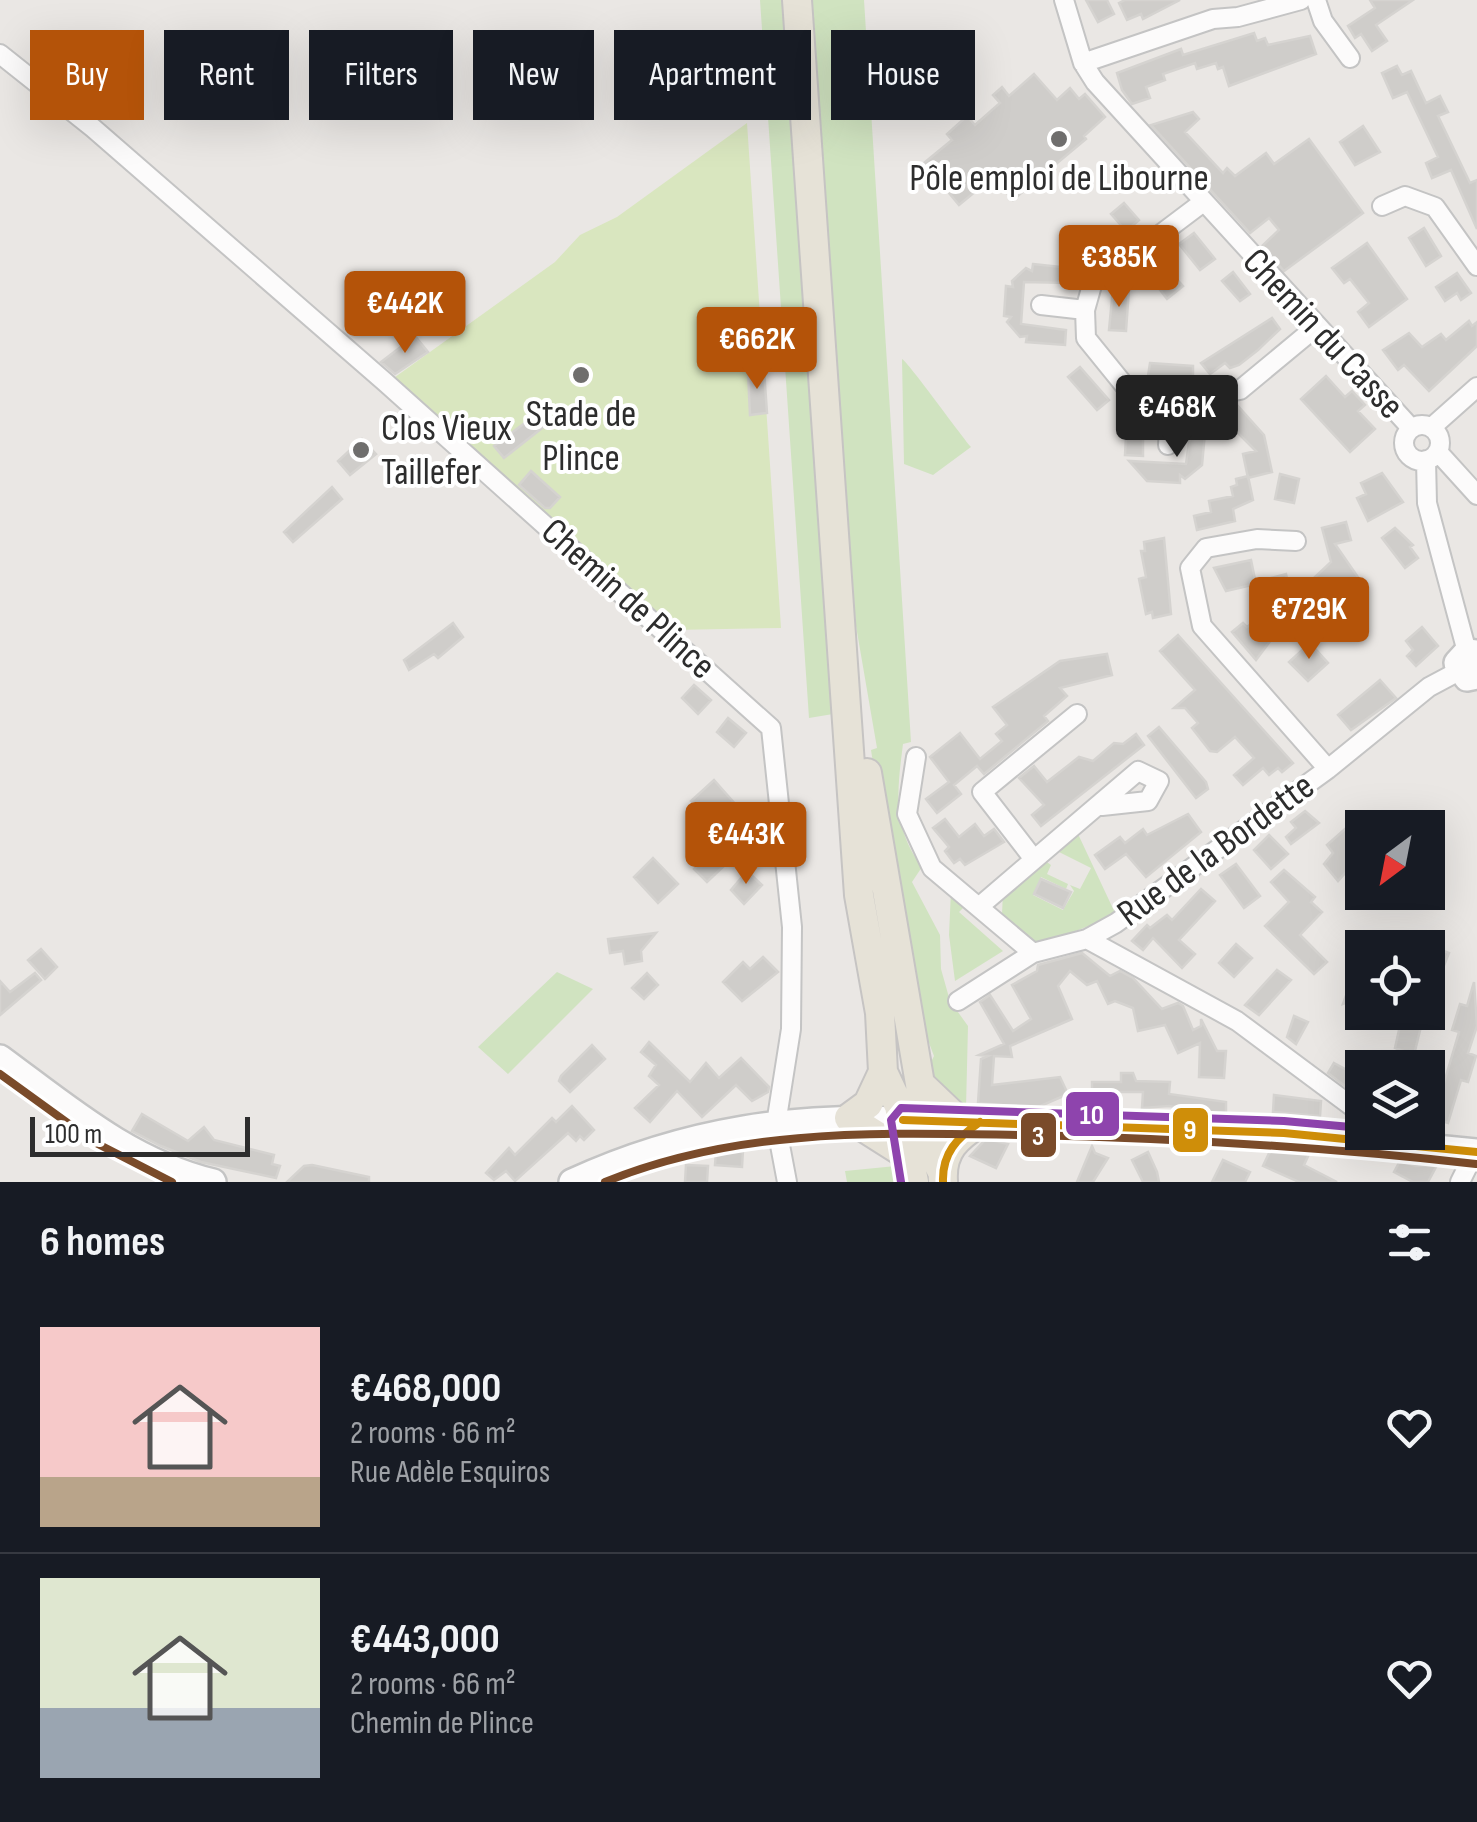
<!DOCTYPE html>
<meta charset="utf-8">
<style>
:root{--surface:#171b24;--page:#20242c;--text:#f1f3f6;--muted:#9ea1a6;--line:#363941;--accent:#b45309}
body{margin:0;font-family:"Sofia Sans Condensed",sans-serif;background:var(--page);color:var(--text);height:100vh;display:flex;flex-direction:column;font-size:38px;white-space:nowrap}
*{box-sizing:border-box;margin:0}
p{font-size:32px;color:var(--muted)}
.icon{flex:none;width:55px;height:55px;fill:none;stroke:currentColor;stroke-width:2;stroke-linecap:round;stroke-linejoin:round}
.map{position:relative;height:1182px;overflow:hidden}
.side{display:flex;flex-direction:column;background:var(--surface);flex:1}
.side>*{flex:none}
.banner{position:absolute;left:30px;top:30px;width:1418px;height:90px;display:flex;gap:20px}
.needle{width:65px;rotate:212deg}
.buttons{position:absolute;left:1345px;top:810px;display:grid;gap:20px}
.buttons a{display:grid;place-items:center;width:100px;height:100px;border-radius:0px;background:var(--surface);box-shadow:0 10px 40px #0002;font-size:50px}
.scale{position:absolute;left:30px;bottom:25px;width:220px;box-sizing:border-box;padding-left:10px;border:5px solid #2d2d2d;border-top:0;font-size:28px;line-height:35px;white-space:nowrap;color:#2d2d2d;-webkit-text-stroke:8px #fff;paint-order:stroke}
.price{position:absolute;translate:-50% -85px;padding:0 22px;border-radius:10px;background:var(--accent);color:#fff;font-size:32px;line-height:65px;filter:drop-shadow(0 2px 5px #0008)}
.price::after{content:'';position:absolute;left:50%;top:60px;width:30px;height:22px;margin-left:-15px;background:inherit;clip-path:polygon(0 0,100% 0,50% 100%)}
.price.selected{background:#222;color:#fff}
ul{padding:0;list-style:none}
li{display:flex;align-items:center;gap:30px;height:250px;padding:0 40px}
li+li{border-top:2px solid var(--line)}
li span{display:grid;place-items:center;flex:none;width:280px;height:200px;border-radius:0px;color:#555}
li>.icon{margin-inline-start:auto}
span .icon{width:120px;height:120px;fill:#fffc;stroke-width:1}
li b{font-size:42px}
h2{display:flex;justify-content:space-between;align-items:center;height:120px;padding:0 40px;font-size:42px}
.tag{padding:0 35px;border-radius:0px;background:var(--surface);box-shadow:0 10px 40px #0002;font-size:35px;line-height:90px}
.tag.selected{background:var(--accent);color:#fff}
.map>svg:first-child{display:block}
.green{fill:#d0e3c0}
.pitch{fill:#d9e6bf}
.building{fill:#cfcdca;stroke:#d5d3d0;stroke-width:2.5}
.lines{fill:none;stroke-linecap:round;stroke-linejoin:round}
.street-casing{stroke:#c4c4c4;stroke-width:22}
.secondary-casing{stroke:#c4c4c4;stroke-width:30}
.primary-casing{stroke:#c6c4c3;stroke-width:32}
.street{stroke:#fcfbfb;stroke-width:18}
.secondary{stroke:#fcfbfb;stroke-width:25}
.primary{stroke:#e6e2d7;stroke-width:28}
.bus-1-casing{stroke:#fff;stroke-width:15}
.bus-2-casing{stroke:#fff;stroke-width:15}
.bus-3-casing{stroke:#fff;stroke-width:15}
.bus-1{stroke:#cf8e09;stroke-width:8}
.bus-2{stroke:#7a4b2a;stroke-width:8}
.bus-3{stroke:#8e44ad;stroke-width:8}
.poi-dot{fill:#6f6e6d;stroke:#fff;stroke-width:4}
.labels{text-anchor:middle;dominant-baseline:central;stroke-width:8;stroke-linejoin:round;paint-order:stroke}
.poi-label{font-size:38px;fill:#2d2d2d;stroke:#fff}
.street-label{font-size:38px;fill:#2d2d2d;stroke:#fff}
.line-badge{stroke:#fff;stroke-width:4}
.badge-label{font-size:28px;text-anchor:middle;font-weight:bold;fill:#fff}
</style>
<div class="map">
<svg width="1477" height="1182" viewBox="0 0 1477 1182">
<rect width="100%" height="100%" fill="#eae7e4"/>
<path class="green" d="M760,0h30l49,713 -30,5z
M811,0h53l47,742 -8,2c-6,47 -11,83 19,123l-10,15 28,53 1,34 9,32 18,25 -2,82 -29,-19 -9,-21 6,-12 -8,-21 -11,-4 -44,-281 6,-2 -21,-122z
M902,359c6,3 58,75 69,88l-38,28 -29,-11z
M1078,834l38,81 -78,31 -36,-32 1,-22 41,-32 7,5 -4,9 21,10 -2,5 -25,-12 -8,18 30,15 11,-19 -4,-6 10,4 11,-21 -34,-17z
M951,891l17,12 -9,9 44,39 -48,30 -6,-46z
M557,972l36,17 -85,85 -30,-27z
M896,1166l6,16h-55l-2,-11z"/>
<path class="pitch" d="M747,123l34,505 -108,2 -282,-250 164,-118 25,-27 37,-18z"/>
<path class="building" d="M1086,0h21l7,14 -16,8z
M1125,0h55l-37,19 -2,-5 -14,6 -8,-17z
M1370,0h43l-37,25 11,16 -15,10 -11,-17 -6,4 -7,-12 27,-18z
M1254,33l3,8 8,-3 3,7 42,-9 6,18 -87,32 -6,-19 -5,2 -2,-6 -19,6 -2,-6 -32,11 2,6 -19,7 4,11 -18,6 -10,-14 -5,-17 64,-24 2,6z
M1397,66l5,9 9,-4 15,32 14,-7 8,16 -10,4 32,67 7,-3v49l-26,-59 -19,8 -6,-15 12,-6 -31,-65 -14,6 -11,-25z
M1034,74l23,26 13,-12 9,11 6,-5 20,23 -21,19 2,3 -73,61 -20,-23 -34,28 -35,-42 28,-23 -5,-6 20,-18 8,9 25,-22 -7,-8 9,-8 7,9z
M1193,112l6,7 -14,13 38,41 4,-5 8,8 31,-23 8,11 35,-25 54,74 -79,58 -22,-25 17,-16 -10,-12 -19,15 -99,-108z
M1363,126l17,26 -25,13 -15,-23z
M1124,203l15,17 -13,11 -15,-17z
M1424,228l17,28 -15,10 -17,-28z
M1194,233l21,26 -15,11 -21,-26z
M1367,243l40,56 -38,28 -11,-15 11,-9 -19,-24 -6,4 -12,-15z
M1162,263l21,23 -16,13 -19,-25z
M1033,264l38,4 -1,15 -46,-1 -3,42 45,6 -1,15 -39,-3 1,-6 -7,1 -13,-15 4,-5 -7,-1 2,-30 7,1 -1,-6 14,-13 6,3z
M1233,272l17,22 -10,7 -18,-20z
M1457,273l14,20 -10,7 -4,-7 -12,8 -9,-14z
M1113,288l16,1 -3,42 -17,-1z
M1272,318l8,11 -22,21 -19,15 -9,3 -5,-5 -15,11 -9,-11z
M1469,321l3,5 5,-4v24l-48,45 -25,-26 -6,5 -15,-20 26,-17 13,14 19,-13 5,6z
M415,336l13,16 -33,22 -14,-12z
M1150,363l43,3v13l-45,-3z
M1080,367l29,33 -12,10 -29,-33z
M764,370l3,43 -17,2 -2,-44z
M1326,376l19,21 7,-6 13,14 -7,6 17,18 -25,23 -49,-53z
M1238,406l26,29 8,37 -24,6 -5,-24 13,-3 -36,-36z
M542,410l9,11 -47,37 -10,-12z
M1127,417l16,1v38l-18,-1z
M1192,421l14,1 -4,43 -17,14 -5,-4v8l-33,-2 -18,-20 57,3z
M362,439l14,15 -26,21 -12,-14z
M531,471l29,26 -10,11h-5l-26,-23z
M1382,473l21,29 -35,19 -11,-23 9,-4 -5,-11z
M1280,474l19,5 -5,24 -19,-4z
M1248,476l5,24 -20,9 2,12 -38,9 -3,-14 17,-4 -2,-11 24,-5 -2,-9 6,-2 -1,-6z
M332,487l10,12 -49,43 -9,-10z
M1346,522l5,18 -16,4 25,36 -7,7 3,3 -9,8 -11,-12 -23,7 2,10 -12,3 -2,-9 -29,6 -5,-24 19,-5 2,9 26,-5 17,-16 -9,-34z
M1395,528l18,17 -3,2 8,11 -13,10 -23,-30z
M1164,538l7,76 -18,4 -1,-6 -6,2 -7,-35 7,-2 -5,-26h4l-1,-9z
M1251,560l5,24 -30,7 -12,-23z
M1255,621l16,19 -15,20 -24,-28 11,-9 4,4z
M453,623l10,14 -25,21 -4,-4 -25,16 -5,-10z
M1422,627l16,19 -22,20 -9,-10 6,-6 -7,-9z
M1178,635l115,128 -11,9 -4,-4 -9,7 -6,-7 -20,17 -9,-10 20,-17 -19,-21 -18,15 -7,-1 -18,-23 6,-5 -13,-15h-11l21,-18 -35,-39z
M1310,643l18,20 -20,18 -19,-19z
M1107,654l5,21 -52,13 7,8 -23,20 4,5 -64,53 -7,-8 -23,19 7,9 -24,19 -11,-14 23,-17 -19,-25 30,-24 20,26 22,-18 -6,-7 11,-9 -14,-18 67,-46z
M1380,680l16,18 -45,32 -13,-15z
M694,685l17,15 -13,14 -16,-16z
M728,718l18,15 -12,14 -17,-15z
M1159,727l47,55 2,7 -12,9 -48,-62z
M1136,734l8,11 -103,81 -9,-11 12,-10 -25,-27 15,-12 13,16 32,-25 14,4 21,-18 9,1z
M714,780l23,26 -17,23 -29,-28z
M1305,811l14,12 -28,21 -5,-7 10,-9 -5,-6z
M1188,814l13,18 -55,45 -20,-23 -21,15 -10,-14 25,-18 5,6 18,-14 4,6z
M945,819l14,18 16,-13 9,12 10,-7 10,13 -39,23 -5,-6 -6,4 -9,-12 4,-4 -16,-19z
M1354,821l8,8v25l-24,27 -14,-17 9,-11 -6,-8z
M757,824l13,13 -16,16 -13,-13z
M1269,835l19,19 -17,15 -17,-19z
M713,850l14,13 -20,19 -13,-13z
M653,858l25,26 -20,19 -24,-26z
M1236,864l24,32 -16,12 -24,-33z
M1284,870l31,27 -4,5 11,10 -22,23 27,27 -13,12 -49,-48 24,-24 -18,-20z
M747,871l15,14 -18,19 -13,-14z
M1041,879l30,13 -8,16 -29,-14z
M1201,889l14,12 -36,39 16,14 -13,14 -29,-30 -10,12 -11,-9 15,-16 3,3 17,-13 5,5z
M656,933l-15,18 1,10 -17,3 -2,-13 -13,2 -2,-14z
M1236,944l16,14 -18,19 -15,-14z
M1428,945l21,8 -20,50h-1z
M41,949l16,18 -12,12 -17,-19z
M1082,953l28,23 10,-5 13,7 29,31 16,-6 5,3 10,24 8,-4v-7l16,32h9l-2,27 -25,-1 1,-34 -22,10 -13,-28 -27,6 -5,-23 -18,-7 -7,3 -11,-23 -10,4 -17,-14 -12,15 14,33 -62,27 2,11 -18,-1 -2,29 68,-8 8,17 -32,14 -58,-5 3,-44 7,-3 -9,-1 25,-11 -24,-42 10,-7 23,36 18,-12 -19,-34 25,-14 1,-6z
M1361,954l1,43 -19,7z
M763,957l15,15 -36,29 -19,-19 20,-20 7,7z
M1277,970l14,10 -32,35 -14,-10z
M35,973l6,7 -41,35v-34l10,11z
M647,973l11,12 -14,14 -12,-11z
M1474,982l3,44 -9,27 8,3 -8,26 -7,-2 -13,43 -20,-6v-7l5,-19 8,2 18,-61 -7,-2 8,-26 7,2z
M1403,1012l20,6 -9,37 -19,-7z
M1294,1016l14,6 -12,22 -9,-7z
M649,1042l41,40 16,-19 13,15 22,-20 28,29 -1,5 -16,9 -16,-16 -34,32 -25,-26 -27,31 -15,-14 24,-23 -10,-9 7,-11 -15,-13z
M592,1045l13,14 -35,33 -11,-11 2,-5z
M1334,1063l28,15v21l-34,-26z
M1121,1073h12l3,8 34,1 -1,12 57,8v13l-57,-9 -27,2 1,-16h-25v9l-26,-1v-18h29z
M1274,1095l47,6 -1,15 -47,-4z
M572,1106l22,24 -10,10 -4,-4 -4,5 -8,-8 -53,48 -9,-10 -12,9 -8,-7 23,-25 6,7 37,-37 4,4z
M142,1114l46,27 16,-14 10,13 60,15 -2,9 8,2 -4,12 -75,-16 -40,-16 -29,-15z
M986,1139l22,5 -12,24 -26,-12z
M1092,1146l3,7 13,5 -15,24h-16z
M727,1149l16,1 -1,17 -27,-2 1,-14z
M1271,1149l39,3 -6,13 33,17h-38l-36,-16z
M1148,1152l9,20 2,10h-16l-11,-22z
M1223,1160l27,12 -5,10h-33z
M1400,1161l16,5 21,-1 -9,17h-15l-19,-10z
M312,1165l57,12v5h-82l17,-16z
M686,1165l22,1 -1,16h-22z"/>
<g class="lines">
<g class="street-casing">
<path id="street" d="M1064,0l19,63 12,19 316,346
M1316,0l7,21 27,37
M0,54l93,74 292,254 386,346 21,199 -1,102 -15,95 11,58
M1083,63l130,-44 25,-2 63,-17
M1382,206l23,-10 30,11 42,59
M1041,305l44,5 9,-32 35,-20 73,-55
M1085,310l1,28 43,53 12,8 30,3 -3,43
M1171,402l69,-12 76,-63
M1404 443a18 18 0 1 1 36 0a18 18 0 1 1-36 0Z
M1432,427l45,-40
M1438,452l39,43
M1426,460l1,43 40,149
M1296,541l-39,-2 -51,9 -16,20 12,58 126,143
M916,757l-9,57 25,54 101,85
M1033,858l-51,-66 95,-78
M981,905l157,-134 21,10 -11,20 -46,5
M1087,939l150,82 125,93
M958,1001l75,-48 54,-14 29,-16 212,-154 101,-82 30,-16
M1460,1182l15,-30"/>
</g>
<g class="secondary-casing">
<path id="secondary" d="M1477,653l-10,-1 -10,11 10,15 10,-2
M0,1058c68,50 130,104 213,124
M963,1122l321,11 193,19
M572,1182c113,-52 227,-69 351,-61"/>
</g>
<g class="primary-casing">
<path id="primary" d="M797,0l62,895 21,118 3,59 16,34 15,76
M867,773l53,311 6,55 16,33
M883,1072l-15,32 -19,14 60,38
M920,1084l40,38
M943,1181c-2,-31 14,-44 37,-59"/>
</g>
<use href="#street" class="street"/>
<use href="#secondary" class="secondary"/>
<use href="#primary" class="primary"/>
<g class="bus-1-casing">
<path id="bus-1" d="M903,1120l381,13 193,19
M943,1182c-1,-29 14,-44 37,-60"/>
</g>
<g class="bus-2-casing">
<path id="bus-2" d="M0,1074l94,68 78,40
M605,1182c135,-55 275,-49 418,-47 151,3 302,12 453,29"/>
</g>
<g class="bus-3-casing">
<path id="bus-3" d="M901,1182l-10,-62 10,-12 383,13 78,7"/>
</g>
<use href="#bus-1" class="bus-1"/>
<use href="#bus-2" class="bus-2"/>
<use href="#bus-3" class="bus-3"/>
</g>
<g class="poi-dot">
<circle cx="1059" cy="139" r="10"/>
<circle cx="581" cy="375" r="10"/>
<circle cx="361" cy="450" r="10"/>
</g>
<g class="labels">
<g class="poi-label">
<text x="1059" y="178">Pôle emploi de Libourne</text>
<text x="581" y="414">Stade de<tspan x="581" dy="44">Plince</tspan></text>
<text x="381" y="428" text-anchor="start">Clos Vieux<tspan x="381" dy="44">Taillefer</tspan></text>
</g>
<g class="street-label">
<text transform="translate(1323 334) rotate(47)">Chemin du Casse</text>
<text transform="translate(628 599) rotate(42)">Chemin de Plince</text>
<text transform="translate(1216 850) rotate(-36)">Rue de la Bordette</text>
</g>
</g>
<g class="line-badge">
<rect x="1064" y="1090" width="57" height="48" rx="10" fill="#8e44ad"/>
<rect x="1171" y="1106" width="39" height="48" rx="10" fill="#cf8e09"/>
<rect x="1019" y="1111" width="39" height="48" rx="10" fill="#7a4b2a"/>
</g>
<g class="badge-label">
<text x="1092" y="1124">10</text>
<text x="1190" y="1139">9</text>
<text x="1038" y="1145">3</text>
</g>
</svg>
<div class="buttons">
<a><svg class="needle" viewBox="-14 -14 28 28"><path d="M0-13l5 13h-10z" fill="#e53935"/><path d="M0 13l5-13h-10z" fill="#9ea1a6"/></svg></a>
<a><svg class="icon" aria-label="locate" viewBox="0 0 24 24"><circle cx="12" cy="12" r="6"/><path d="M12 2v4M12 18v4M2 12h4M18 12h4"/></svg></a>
<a><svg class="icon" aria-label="layers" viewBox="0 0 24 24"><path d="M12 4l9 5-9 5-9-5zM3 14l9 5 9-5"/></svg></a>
</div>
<div class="scale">100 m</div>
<b class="price" style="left:1119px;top:310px">€385K</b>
<b class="price" style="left:405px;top:356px">€442K</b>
<b class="price" style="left:757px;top:392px">€662K</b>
<b class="price selected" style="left:1177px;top:460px">€468K</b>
<b class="price" style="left:1309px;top:662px">€729K</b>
<b class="price" style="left:746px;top:887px">€443K</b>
<div class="banner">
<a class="tag selected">Buy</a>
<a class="tag">Rent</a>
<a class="tag">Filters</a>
<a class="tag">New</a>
<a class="tag">Apartment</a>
<a class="tag">House</a>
</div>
</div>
<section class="side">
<h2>6 homes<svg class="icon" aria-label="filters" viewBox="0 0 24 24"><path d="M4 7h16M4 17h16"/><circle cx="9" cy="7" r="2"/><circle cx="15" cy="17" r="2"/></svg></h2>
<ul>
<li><span style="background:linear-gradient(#f6c9c9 75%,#b9a48a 0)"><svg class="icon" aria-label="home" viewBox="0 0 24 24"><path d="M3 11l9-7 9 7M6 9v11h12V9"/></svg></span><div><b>€468,000</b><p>2 rooms · 66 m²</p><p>Rue Adèle Esquiros</p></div><svg class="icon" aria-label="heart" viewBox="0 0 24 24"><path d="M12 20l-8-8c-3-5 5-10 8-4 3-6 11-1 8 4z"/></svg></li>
<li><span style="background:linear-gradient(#dfe7d0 65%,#9aa5b1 0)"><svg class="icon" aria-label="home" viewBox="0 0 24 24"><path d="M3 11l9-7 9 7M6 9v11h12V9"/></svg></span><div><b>€443,000</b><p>2 rooms · 66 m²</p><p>Chemin de Plince</p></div><svg class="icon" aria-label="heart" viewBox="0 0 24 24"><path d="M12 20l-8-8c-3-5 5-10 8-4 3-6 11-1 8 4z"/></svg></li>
</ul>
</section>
